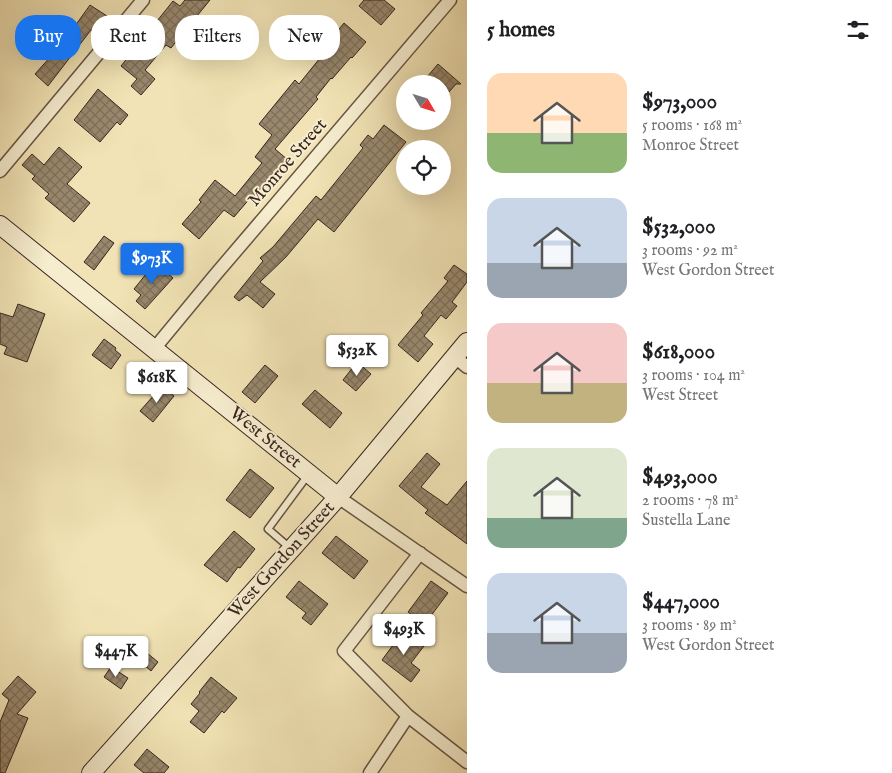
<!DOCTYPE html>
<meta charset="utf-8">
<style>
:root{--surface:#fff;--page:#f6f6f6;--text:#202124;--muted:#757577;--accent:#1a73e8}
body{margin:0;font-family:"IM FELL English",serif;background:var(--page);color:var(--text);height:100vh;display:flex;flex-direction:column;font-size:19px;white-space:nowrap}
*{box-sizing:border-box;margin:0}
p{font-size:16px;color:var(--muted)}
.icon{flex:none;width:28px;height:28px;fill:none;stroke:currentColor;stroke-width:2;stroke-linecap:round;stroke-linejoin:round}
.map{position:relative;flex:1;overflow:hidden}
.panel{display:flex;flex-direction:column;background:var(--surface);width:425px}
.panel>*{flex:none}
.guide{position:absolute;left:15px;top:15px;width:376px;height:45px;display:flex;gap:10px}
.needle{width:32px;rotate:128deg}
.tools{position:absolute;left:396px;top:75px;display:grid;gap:10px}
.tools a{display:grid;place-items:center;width:55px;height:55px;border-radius:50%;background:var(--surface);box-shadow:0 5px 20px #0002;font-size:25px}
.price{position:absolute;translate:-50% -42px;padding:0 11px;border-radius:5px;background:#fff;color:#222;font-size:16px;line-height:32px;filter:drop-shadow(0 1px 2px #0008)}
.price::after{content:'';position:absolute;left:50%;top:30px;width:15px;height:11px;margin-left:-8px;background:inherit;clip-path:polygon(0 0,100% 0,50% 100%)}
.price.current{background:var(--accent);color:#fff}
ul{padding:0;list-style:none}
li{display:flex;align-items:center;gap:15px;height:125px;padding:0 20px}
li span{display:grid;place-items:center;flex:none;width:140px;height:100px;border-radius:15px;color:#555}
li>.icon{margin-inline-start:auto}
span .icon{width:60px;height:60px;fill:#fffc;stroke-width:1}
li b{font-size:21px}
h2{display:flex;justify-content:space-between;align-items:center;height:60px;padding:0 20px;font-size:21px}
.chip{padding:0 18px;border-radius:20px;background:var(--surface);box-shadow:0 5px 20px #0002;font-size:18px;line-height:45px}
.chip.current{background:var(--accent);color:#fff}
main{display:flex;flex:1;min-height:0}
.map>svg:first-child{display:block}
.building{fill:url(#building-cross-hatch);stroke:#382620}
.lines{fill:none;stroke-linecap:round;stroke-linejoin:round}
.lane-casing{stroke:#665545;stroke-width:9}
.street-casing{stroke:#665545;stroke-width:15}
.secondary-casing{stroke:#382620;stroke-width:20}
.lane{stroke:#f6edcf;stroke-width:6}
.street{stroke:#f6edcf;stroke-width:12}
.secondary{stroke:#f6edcf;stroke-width:18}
.labels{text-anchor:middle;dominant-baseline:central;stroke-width:4;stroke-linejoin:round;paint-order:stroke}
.street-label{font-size:18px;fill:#382620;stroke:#f6edcf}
</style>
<main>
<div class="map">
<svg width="467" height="773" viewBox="0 0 467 773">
<defs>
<pattern id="building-cross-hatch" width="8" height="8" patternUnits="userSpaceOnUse" patternTransform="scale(1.25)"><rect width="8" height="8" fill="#98886d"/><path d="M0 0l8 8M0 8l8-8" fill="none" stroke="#7d6f59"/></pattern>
</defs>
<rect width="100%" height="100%" fill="#f1e3b5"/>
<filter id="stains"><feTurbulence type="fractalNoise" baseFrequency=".004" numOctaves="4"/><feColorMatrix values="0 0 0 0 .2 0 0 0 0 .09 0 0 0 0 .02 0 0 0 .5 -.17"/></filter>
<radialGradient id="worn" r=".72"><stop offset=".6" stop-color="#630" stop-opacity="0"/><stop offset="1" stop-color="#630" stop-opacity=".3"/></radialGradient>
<path class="building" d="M185,0h25l-39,48 -5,-3 -21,25 10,9 -14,16 -10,-9 6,-7 -16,-13 52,-65 7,5z
M364,0h20l11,9 -14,16 -22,-19z
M90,5l17,11 -12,17 -4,-3 -43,56 -13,-12 17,-19 -2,-2 17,-22 3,2z
M344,23l22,19 -14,16 -1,-1 -19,22 -1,-1 -15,19 2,2 -43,50 13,11 -11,14 -3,-2 -21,26 -2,-1 -17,20 -10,-7 -25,29 -17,-15 19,-22 -2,-2 16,-20 20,16 27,-33 -7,-6 17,-22 -13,-11 36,-44 4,4 34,-42 -3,-2z
M438,64l23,20h-5l-14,16v-16h-21z
M98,89l30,26 -8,10 -3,-3 -17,20 -26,-22z
M384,125l22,17 -72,90 -16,-13 -32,38 -26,25 15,12 -12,14 -16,-13 -8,6 -5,-4 29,-36 -3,-3 13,-11 43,-51 5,4 42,-52 -3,-3 8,-10 5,4z
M59,147l23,20 -15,17 23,19 -16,19 -29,-24 4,-4 -17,-15 3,-3 -13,-11 10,-11 12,11z
M104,236l10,7 -20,27 -10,-8z
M155,263l18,15 -28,31 -9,-8 5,-6 -7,-6z
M454,265l13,9v8l-15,20 5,4 -11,13 -5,-4 -17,21 9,8 -15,18 -20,-17 25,-30 -2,-2 27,-32 -4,-3z
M18,304l27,10 -18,48 -23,-8 3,-7 -7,-3v-31l13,4z
M104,339l12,9 -1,2 6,5 -10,14 -19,-14z
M357,362l14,12 -15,17 -13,-11z
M265,365l13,11 -23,27 -13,-11z
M162,386l12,10 -21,26 -13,-11z
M315,390l27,23 -12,15 -28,-24z
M427,453l13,11 -19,23 26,18 20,-24v63l-42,-31 3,-3 -29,-24z
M250,469l24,19 -24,30 -24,-18z
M234,531l21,18 -15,19 -2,-1 -11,15 -23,-17z
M336,536l32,25 -14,18 -32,-26z
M299,581l29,23 -17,21 -9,-7 4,-5 -20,-16z
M431,581l17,12 -18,24 -3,-2 -5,7 -14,-10z
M404,630l20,16 -13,17 9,7 -9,12 -29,-22z
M136,644l22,18 -7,9 -22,-19z
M111,667l17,11 -7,11 -17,-12z
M18,676l18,16 -19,22 11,4 -23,55h-5v-51l9,-22 -7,-6z
M211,677l26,21 -13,15 -2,-2 -18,22 -14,-11 9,-11 -8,-7 9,-11 -1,-1z
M147,749l22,18 -5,6h-20l-10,-8z"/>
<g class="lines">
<g class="lane-casing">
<path id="lane" d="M290,548l-22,-19 40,-54"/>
</g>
<g class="street-casing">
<path id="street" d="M0,171l143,-171
M154,349l62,-75 234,-274
M455,357l12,10
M338,497l129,89
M420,553l-76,98 64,65 59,46
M370,773l38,-57"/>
</g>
<g class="secondary-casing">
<path id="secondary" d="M0,225l338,272
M91,773l247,-276 129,-155"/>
</g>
<use href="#lane" class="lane"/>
<use href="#street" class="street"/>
<use href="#secondary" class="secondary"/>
</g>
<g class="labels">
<g class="street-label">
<text transform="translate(288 163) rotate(-49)">Monroe Street</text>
<text transform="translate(265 438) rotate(39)">West Street</text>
<text transform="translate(282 560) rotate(-48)">West Gordon Street</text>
</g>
</g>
<rect width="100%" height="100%" filter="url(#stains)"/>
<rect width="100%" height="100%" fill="url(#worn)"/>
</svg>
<div class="tools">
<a><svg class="needle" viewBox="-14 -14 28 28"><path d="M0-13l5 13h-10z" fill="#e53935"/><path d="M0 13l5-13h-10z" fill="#757577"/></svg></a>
<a><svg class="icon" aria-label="locate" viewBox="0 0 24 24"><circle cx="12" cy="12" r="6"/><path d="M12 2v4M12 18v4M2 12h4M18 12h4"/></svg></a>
</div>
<b class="price current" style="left:152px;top:285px">$973K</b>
<b class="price" style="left:357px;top:377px">$532K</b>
<b class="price" style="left:157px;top:404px">$618K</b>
<b class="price" style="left:404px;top:656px">$493K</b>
<b class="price" style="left:116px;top:678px">$447K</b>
<div class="guide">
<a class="chip current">Buy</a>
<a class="chip">Rent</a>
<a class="chip">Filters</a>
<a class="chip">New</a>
</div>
</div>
<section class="panel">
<h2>5 homes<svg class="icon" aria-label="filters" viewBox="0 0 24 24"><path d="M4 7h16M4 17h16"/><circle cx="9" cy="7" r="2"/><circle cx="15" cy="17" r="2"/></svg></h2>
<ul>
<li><span style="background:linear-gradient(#ffd9b3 60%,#8fb573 0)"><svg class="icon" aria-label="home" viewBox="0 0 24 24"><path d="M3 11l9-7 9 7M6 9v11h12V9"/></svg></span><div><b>$973,000</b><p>5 rooms · 168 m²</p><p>Monroe Street</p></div></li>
<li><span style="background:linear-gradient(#c9d6e8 65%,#9aa5b1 0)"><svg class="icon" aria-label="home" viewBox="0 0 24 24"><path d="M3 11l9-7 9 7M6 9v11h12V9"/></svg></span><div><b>$532,000</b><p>3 rooms · 92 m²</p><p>West Gordon Street</p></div></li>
<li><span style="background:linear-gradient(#f6c9c9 60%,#c2b280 0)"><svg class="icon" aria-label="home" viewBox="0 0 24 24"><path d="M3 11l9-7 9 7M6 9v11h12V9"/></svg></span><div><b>$618,000</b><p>3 rooms · 104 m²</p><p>West Street</p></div></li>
<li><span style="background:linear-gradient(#dfe7d0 70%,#7fa58c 0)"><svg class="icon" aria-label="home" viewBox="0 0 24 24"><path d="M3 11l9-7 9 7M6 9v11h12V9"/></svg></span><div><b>$493,000</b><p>2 rooms · 78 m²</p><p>Sustella Lane</p></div></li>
<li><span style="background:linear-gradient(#c9d6e8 60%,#9aa5b1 0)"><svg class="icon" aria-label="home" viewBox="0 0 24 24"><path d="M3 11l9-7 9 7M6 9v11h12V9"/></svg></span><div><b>$447,000</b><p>3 rooms · 89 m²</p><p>West Gordon Street</p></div></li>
</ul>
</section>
</main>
